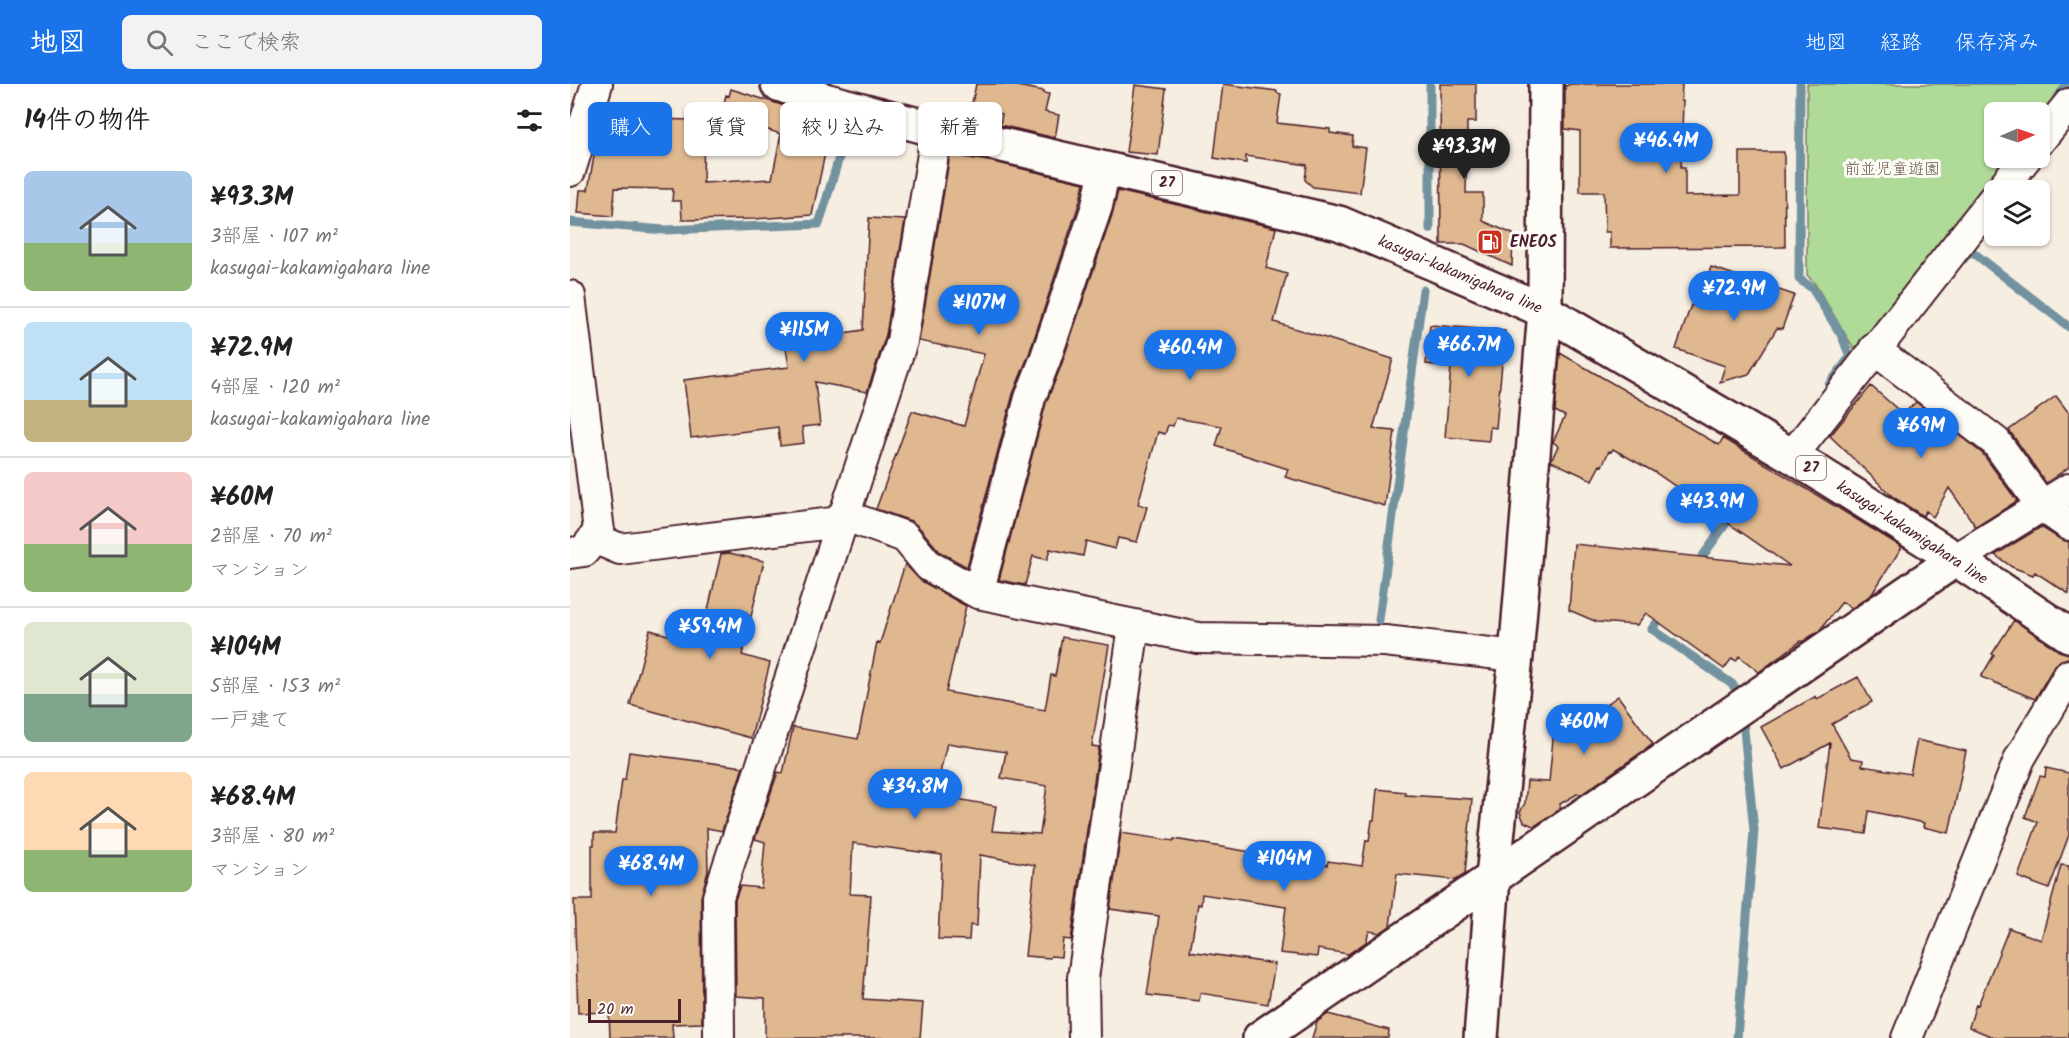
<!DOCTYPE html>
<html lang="ja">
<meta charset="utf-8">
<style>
:root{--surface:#fff;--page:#f2f2f2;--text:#222;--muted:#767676;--line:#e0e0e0;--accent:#1a73e8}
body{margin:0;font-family:Kalam,"Klee One",sans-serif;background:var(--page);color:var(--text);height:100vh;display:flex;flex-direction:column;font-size:22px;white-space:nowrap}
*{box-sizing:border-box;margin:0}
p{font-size:20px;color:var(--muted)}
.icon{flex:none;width:33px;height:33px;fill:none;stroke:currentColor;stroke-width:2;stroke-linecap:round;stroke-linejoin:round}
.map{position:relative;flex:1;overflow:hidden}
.panel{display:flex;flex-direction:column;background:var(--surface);width:570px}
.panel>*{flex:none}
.top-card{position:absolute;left:18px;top:18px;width:570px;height:54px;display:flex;gap:12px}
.needle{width:39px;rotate:88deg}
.fabs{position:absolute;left:1414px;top:18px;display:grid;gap:12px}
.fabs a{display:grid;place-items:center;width:66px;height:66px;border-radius:9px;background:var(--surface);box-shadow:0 2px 4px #0004;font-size:30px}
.scale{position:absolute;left:18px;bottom:15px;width:93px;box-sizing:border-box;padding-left:6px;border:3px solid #4a1f2b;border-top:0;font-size:16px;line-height:21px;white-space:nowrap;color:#4a1f2b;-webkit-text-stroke:4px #fdfcf7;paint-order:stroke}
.price{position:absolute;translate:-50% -51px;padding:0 14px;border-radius:21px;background:var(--accent);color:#fff;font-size:20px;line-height:39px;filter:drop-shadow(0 2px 3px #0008)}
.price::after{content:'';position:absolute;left:50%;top:36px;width:18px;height:14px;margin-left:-9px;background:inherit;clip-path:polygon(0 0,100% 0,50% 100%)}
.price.selected{background:#222;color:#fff}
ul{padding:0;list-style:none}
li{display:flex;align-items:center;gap:18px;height:150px;padding:0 24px}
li+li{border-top:2px solid var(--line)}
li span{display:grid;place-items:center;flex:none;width:168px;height:120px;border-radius:9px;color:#555}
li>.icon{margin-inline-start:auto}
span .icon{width:72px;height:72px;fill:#fffc;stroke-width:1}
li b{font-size:26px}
h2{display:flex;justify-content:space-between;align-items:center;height:72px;padding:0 24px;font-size:26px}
.chip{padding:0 21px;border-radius:9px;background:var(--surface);box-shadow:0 2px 4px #0004;font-size:21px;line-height:54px}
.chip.selected{background:var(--accent);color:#fff}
header{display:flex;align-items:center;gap:36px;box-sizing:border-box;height:84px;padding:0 30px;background:var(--accent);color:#fff}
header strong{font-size:28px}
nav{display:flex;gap:33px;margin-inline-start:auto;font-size:21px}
.search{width:420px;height:54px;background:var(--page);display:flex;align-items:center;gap:15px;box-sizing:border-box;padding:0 21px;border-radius:9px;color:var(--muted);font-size:22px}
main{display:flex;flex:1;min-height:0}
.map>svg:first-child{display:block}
.green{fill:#afda98;stroke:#7c7c62;stroke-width:1.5}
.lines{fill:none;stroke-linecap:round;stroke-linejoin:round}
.stream{stroke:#73929f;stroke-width:9}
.building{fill:#dfb890;stroke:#4a1f2b;stroke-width:1.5;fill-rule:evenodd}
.minor-casing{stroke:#4a1f2b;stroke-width:34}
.tertiary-casing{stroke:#4a1f2b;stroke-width:38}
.primary-casing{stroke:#4a1f2b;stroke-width:38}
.minor{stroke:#fdfcf7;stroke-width:30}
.tertiary{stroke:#fdfcf7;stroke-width:33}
.primary{stroke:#fdfcf7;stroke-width:33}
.labels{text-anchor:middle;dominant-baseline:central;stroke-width:6;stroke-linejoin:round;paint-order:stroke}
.shield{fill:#fdfcf7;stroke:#806168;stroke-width:1.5}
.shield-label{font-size:15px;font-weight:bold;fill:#4a1f2b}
.park-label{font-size:16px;fill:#68574c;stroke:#fdfcf7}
.poi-label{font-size:16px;font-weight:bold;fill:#4a1f2b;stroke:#fdfcf7;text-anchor:start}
.street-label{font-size:16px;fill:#4a1f2b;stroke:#fdfcf7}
</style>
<header>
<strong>地図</strong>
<div class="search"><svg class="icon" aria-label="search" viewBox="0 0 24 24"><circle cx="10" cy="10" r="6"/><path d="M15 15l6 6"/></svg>ここで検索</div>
<nav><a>地図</a><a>経路</a><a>保存済み</a></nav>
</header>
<main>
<section class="panel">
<h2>14件の物件<svg class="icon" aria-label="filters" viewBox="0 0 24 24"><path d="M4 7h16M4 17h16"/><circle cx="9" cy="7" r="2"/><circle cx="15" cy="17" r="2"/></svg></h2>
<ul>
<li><span style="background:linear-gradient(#a9c7e8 60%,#8fb573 0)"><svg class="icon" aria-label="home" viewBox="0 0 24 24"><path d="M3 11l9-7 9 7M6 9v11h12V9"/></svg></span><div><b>¥93.3M</b><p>3部屋 · 107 m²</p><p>kasugai-kakamigahara line</p></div></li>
<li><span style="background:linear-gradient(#bfe0f5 65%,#c2b280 0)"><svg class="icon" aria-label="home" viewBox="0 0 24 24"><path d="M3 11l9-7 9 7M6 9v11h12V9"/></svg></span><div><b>¥72.9M</b><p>4部屋 · 120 m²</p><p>kasugai-kakamigahara line</p></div></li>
<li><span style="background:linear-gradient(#f6c9c9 60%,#8fb573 0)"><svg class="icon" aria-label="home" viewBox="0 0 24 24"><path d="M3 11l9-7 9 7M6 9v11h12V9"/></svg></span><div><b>¥60M</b><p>2部屋 · 70 m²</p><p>マンション</p></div></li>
<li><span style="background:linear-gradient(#dfe7d0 60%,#7fa58c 0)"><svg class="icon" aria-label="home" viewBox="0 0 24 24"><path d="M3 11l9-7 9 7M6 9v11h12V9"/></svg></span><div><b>¥104M</b><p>5部屋 · 153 m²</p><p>一戸建て</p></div></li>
<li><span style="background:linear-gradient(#ffd9b3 65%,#8fb573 0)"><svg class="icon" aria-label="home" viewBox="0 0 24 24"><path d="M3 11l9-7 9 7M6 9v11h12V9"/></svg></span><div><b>¥68.4M</b><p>3部屋 · 80 m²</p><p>マンション</p></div></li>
</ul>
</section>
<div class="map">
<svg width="1499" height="954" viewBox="0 0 1499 954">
<rect width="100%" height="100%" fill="#f7eee2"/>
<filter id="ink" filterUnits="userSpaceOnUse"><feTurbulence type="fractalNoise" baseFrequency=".0167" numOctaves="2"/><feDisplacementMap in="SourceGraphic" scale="12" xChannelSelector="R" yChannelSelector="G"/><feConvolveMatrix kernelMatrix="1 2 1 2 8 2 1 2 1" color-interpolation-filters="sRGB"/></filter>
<g filter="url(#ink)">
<path class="green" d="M1237,0h260l-27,35v-7h-45v46h14l-153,194 -41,-68 -8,-9z"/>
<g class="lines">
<path class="stream" d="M1230,0l-1,195 13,9 30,48 8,21 -21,28
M1486,15l12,-15
M0,138l94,8 155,-6 28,-93
M860,145v-145
M1394,175l6,-9 99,77
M1125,483l39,-55
M1094,529l-12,16 80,55 6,8
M809,536l44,-330
M1167,954l17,-207 -11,-111"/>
</g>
<path class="building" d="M406,0h31l37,7 -1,2 6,1 -4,18 14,3 -4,23 -55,-13 2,-11 -31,-6z
M653,0l54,7v2l4,1 -4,29 53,6v4l23,3 -1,10 14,2 -6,45 -47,-6 -8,-7 2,-15 -61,-9v7l-32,-5z
M870,0h36v38h-9l-1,71h17v28l30,13 -1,32 -48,-22h-23z
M1001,0h111l-1,17h2l-2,67h4v28l55,-1v-43h44l1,95 -175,1v-16h-5l-1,-40h-24v-61l-15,-2v-43z
M565,1l31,4 -8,66 -32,-3z
M161,5l57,18 -1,4 20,6 -4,17 25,5 -16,76 -58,4 -72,1 -1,-19h-9l1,-12 -58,-1 -2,28 -35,-3 2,-23h8l8,-45 12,-38 23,4 -2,8 75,1 -1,63 69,-4 9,-45 -60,-19 5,-20 3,1z
M380,71l39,6 95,22 -4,18 -51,153 -16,40 -46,173 -27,-15 -22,-26 -7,-5 -35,-12 36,-98 52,15 20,-72 -65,-13z
M548,107l158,37 -10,40 21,6 -13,48 119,37 -20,70 22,2 -10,75 -100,-29 3,-8 -72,-23 6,-20 -46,-8 -3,8 -5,-1 -3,9 -7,-2 -20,72 9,3 -10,35 -19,-4 -3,11 -29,-8 -3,15 -33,-7 -3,11 -14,-4 -8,29 -26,-5 47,-177 15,-37 52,-154z
M299,134l36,2 -19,115 -19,57 -52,-10 5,43 -18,2 2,16 -24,3 -2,-19 -87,11 -7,-58 105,-13 -4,-25 78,-12z
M1141,183l83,28 -12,34 -5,-1 -28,46 -29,8 5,-16 -49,-17 15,-44 7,2z
M860,241l75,6 -9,97 -6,-1 -1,14 -44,-4 6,-70 -25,-3z
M990,269l159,92 4,-7 179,109 -30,47 -20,14 -10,-6 -23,29 -17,11 -1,-1 -42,31 -20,-16 -3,5 -4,-3 -8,11 -78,-56 -9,12 -40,-3 -28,-12 5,-66 216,22 -134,-93 -43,-24 -2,3 -2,-1 -7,15 -2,-1 -8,15 -41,-19 7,-15 -5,-4 12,-26 -10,-5z
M1301,302l32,28 13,-12 67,52 34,47 -41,26 -27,-39 -16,29 -7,-6 -3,5 -30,-19 -63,-61z
M1486,312l13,17v54l-23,16 -37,-53z
M1471,443l19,12 9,3v52l-34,-22 -2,3 -21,-8 -17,-12z
M159,469l35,8 -22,94 28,8 -19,75 -121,-33 20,-75 50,14 21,-90z
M335,480l16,17 45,25 -20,86 99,18 6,-35 4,1 7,-39 47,8 -17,101 7,1 -28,193 -8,-1 -2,18 -10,-1 -1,2 -25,-2 10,-91 -55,-10 -3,71 -7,-1 -1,15 -31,-1 4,-84 -89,-12 -3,51 21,1 -8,104 60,4 -3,35h-155v-40l-29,-2 -1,-96 5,-14 21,2 4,-46 -10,-3 23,-67 5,1 10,-46 65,12 19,-97 3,1zM377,659l59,9 -5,26 46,8 -7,48 -48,-3 4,-25 -61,-11z
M1444,536l45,31 10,3v4l-8,2 -7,6 -19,33 -54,-22 13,-22 -2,-1z
M1288,593l14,25 -40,22 19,34 12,2 -1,6 48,8 7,-34 49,11 -17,82 -26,-6 1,-4 -55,-12 -3,23 -47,-6 11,-85 -46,26 -23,-42 55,-31 1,3z
M1048,612l35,48 -71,50h-5l-17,10v5l-24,16 -3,1 -9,-4 -4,-10 5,-9 2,-22 22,1 7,-76 44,3z
M59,668l114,15 -21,64 -15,-3 1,43 -7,26 1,126 -30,1 1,14h-63l-1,-26 -31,1 -4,-113h18v-55h2v-12h21l7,-53h3z
M1476,684l23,5v62l-20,54 -31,-12 20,-55 -13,-5 15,-41 5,1z
M807,705l28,3v3l67,4 -7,75 -9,6 -59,-6 -7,52 -10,7 -11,-2 -3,11 -18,12 -30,-5 -1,8 -37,-4 6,-46 -84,-13 -1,11 -3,-1 -8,47 85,13 -7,40 -68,-11 -1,8 -52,-6 12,-79 -49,-7 11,-76 53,8v-2l153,26 1,-4 34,5 4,-26 3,1 3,-21h2z
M1491,781l8,1v172h-74l-26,-11 7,-23 2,1 31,-77 32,12z
M758,930l61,16 -1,8h-76l5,-16z"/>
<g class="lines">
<g class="minor-casing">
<path id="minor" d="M1470,56l29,-36
M0,87l27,-87
M1430,106l26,-32
M0,212l29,235 -15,20 -14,2
M1304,265l122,93 46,64 27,19
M1222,372l203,-259
M273,431l62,22 24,29 49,27 220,45 187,3 131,15
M24,454l26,11 220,-27
M1386,475l113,-70
M408,509l52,-195 15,-38 52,-154 8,-37
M149,954l-1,-141 184,-556 35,-211
M514,954l-1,-60 51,-352
M1337,954l113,-280 49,-83"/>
</g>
<g class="tertiary-casing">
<path id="tertiary" d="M690,954l696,-479
M911,954l12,-161 23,-221 29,-345 1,-227"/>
</g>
<g class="primary-casing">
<path id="primary" d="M208,0l50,17 109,29 402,93 206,88 247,145 164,103 113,76"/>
</g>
<use href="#minor" class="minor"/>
<use href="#tertiary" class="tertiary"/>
<use href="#primary" class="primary"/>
</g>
</g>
<defs>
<g id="fuel-square" transform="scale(1.35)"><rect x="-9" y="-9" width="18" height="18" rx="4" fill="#c8321e" stroke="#fdfcf7"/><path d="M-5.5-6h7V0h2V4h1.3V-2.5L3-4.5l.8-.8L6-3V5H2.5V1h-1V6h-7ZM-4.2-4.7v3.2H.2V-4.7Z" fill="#fff"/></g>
</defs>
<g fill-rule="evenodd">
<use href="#fuel-square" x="920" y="158"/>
</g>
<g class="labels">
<g class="shield">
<rect x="582" y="87" width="30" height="24" rx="4.5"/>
<rect x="1226" y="372" width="30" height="24" rx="4.5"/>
</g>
<g class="shield-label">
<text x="597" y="99">27</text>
<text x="1241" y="384">27</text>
</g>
<g class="park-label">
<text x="1322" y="85">前並児童遊園</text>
</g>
<g class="poi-label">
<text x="940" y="158">ENEOS</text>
</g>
<g class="street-label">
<text transform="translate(890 191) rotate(23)">kasugai-kakamigahara line</text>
<text transform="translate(1342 449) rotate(33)">kasugai-kakamigahara line</text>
</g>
</g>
</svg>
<div class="fabs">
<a><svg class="needle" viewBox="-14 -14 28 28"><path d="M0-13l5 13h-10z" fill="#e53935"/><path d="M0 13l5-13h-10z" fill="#767676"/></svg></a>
<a><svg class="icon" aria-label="layers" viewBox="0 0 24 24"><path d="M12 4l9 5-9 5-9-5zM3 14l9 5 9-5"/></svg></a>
</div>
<div class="scale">20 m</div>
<b class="price" style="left:1096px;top:90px">¥46.4M</b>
<b class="price selected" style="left:894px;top:96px">¥93.3M</b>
<b class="price" style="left:1164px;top:238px">¥72.9M</b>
<b class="price" style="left:409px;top:252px">¥107M</b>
<b class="price" style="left:234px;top:279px">¥115M</b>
<b class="price" style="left:899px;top:294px">¥66.7M</b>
<b class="price" style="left:620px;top:297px">¥60.4M</b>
<b class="price" style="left:1351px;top:375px">¥69M</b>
<b class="price" style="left:1142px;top:451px">¥43.9M</b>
<b class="price" style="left:140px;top:576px">¥59.4M</b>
<b class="price" style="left:1014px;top:671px">¥60M</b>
<b class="price" style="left:345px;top:736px">¥34.8M</b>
<b class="price" style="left:714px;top:808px">¥104M</b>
<b class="price" style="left:81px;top:813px">¥68.4M</b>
<div class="top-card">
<a class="chip selected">購入</a>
<a class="chip">賃貸</a>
<a class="chip">絞り込み</a>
<a class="chip">新着</a>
</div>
</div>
</main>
